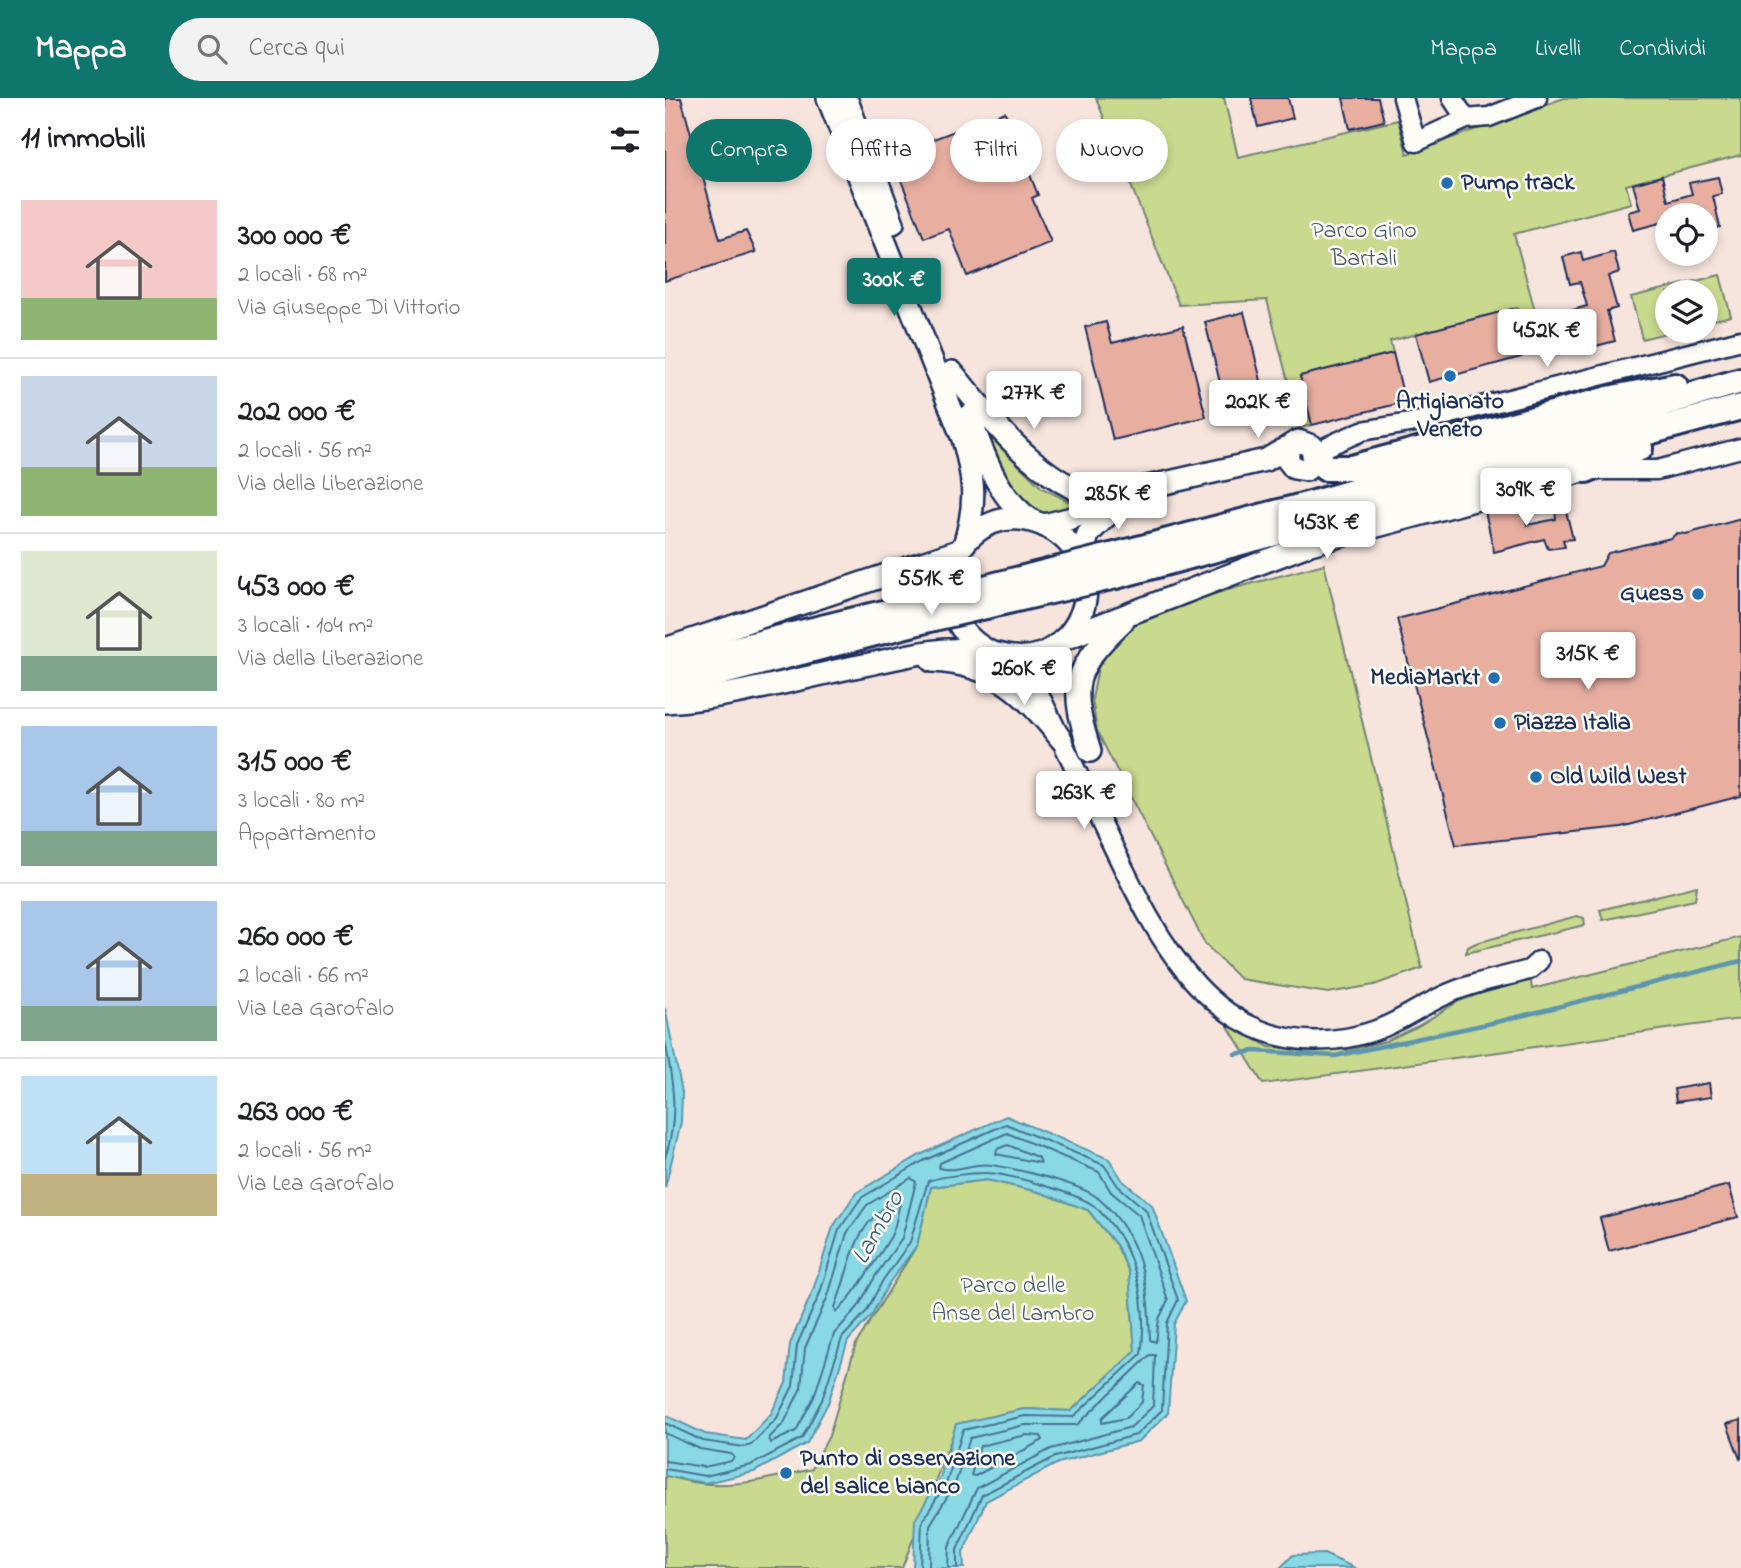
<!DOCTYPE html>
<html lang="it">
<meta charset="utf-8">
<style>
:root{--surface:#fff;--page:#f2f2f2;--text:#202124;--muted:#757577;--line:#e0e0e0;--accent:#0f766e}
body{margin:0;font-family:"Indie Flower",sans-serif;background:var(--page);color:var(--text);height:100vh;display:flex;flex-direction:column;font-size:26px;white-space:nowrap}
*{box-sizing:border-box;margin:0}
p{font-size:23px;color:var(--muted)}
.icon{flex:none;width:38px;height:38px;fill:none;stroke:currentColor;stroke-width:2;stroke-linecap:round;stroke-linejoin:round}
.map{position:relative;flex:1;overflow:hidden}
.drawer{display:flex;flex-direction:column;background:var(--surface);width:665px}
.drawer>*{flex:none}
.guide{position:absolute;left:21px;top:21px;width:665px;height:63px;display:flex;gap:14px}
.fabs{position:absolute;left:990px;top:105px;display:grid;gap:14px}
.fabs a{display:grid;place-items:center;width:63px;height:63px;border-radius:50%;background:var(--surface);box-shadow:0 4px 10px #0003;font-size:35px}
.price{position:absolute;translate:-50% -60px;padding:0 16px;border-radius:7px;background:#fff;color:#222;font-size:23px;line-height:46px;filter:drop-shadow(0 2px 4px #0008)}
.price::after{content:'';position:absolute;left:50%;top:42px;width:21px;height:16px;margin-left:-10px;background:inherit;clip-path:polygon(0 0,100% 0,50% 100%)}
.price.on{background:var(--accent);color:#fff}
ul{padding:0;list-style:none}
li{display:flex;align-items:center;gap:21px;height:175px;padding:0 21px}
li+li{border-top:2px solid var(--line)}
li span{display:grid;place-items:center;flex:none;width:196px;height:140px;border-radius:0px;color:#555}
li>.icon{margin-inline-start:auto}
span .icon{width:84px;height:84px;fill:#fffc;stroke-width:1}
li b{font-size:30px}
h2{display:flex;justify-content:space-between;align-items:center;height:84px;padding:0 21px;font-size:30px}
.pill{padding:0 24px;border-radius:32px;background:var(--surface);box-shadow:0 4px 10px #0003;font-size:24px;line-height:63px}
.pill.on{background:var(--accent);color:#fff}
header{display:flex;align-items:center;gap:42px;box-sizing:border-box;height:98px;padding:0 35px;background:var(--accent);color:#fff}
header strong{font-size:33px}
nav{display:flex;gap:38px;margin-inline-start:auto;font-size:24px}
.search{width:490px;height:63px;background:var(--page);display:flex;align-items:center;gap:18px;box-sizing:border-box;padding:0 24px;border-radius:38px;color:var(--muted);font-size:26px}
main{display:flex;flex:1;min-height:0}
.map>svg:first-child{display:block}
.green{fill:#c9d98d;stroke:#728476;stroke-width:2}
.water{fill:#89d9e5;stroke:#5d95af;stroke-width:2}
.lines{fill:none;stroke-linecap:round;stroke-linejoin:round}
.shore{stroke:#477394;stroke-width:2}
.stream{stroke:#5d95af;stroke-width:4.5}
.building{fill:#e8afa1;stroke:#1b2f5e;stroke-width:2}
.minor-casing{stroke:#1b2f5e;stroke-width:23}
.major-casing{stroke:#1b2f5e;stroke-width:26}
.highway-casing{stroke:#1b2f5e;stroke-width:30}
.minor{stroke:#fdfcf7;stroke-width:18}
.major{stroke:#fdfcf7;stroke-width:21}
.highway{stroke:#fdfcf7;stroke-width:24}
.highway-bridge-casing{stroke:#1b2f5e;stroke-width:30;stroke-linecap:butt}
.highway-bridge{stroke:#fdfcf7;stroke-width:24}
.poi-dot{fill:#1f6fb2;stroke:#fdfcf7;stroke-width:2.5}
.labels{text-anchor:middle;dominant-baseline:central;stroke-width:5;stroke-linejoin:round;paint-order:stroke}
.poi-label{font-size:24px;font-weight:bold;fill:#1b2f5e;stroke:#fdfcf7;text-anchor:start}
.park-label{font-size:24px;fill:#465a6a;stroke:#fdfcf7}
.water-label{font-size:26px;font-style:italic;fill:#365a80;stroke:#fdfcf7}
</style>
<header>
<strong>Mappa</strong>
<div class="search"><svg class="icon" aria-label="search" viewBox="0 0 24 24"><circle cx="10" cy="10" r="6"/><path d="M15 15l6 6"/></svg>Cerca qui</div>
<nav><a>Mappa</a><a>Livelli</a><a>Condividi</a></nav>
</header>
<main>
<section class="drawer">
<h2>11 immobili<svg class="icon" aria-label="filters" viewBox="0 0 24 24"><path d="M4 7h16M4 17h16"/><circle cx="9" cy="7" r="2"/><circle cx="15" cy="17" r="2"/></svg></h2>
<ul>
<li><span style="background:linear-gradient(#f6c9c9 70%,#8fb573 0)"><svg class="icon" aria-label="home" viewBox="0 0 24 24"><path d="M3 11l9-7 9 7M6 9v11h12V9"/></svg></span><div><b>300 000 €</b><p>2 locali · 68 m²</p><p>Via Giuseppe Di Vittorio</p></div></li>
<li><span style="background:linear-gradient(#c9d6e8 65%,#8fb573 0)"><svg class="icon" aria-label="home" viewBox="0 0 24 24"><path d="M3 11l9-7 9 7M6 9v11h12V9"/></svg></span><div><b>202 000 €</b><p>2 locali · 56 m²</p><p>Via della Liberazione</p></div></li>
<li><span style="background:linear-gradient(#dfe7d0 75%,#7fa58c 0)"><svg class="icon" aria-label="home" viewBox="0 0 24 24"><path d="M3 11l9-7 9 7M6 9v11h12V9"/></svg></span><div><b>453 000 €</b><p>3 locali · 104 m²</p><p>Via della Liberazione</p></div></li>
<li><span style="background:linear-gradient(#a9c7e8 75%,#7fa58c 0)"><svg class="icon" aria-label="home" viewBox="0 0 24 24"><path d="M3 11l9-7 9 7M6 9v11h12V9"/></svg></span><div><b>315 000 €</b><p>3 locali · 80 m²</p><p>Appartamento</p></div></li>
<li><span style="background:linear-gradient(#a9c7e8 75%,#7fa58c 0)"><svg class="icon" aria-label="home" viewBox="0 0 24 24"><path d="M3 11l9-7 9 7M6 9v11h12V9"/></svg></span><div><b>260 000 €</b><p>2 locali · 66 m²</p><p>Via Lea Garofalo</p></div></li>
<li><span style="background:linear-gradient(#bfe0f5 70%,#c2b280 0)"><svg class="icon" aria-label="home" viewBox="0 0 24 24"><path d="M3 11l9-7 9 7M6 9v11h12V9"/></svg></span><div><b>263 000 €</b><p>2 locali · 56 m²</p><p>Via Lea Garofalo</p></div></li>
</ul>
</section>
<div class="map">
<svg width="1076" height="1470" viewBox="0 0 1076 1470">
<rect width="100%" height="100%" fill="#f7e5dd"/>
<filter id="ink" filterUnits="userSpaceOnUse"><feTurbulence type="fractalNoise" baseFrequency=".0143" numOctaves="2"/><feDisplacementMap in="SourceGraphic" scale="14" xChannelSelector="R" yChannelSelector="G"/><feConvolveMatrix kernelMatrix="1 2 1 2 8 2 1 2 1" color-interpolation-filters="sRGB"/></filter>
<g filter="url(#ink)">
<path class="green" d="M431,0h128l14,59 160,-37 9,34 157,-56h177v57l-115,30 5,18 -117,31 32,117 -16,4 -13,-47 -127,33 3,12 -93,23 12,49 -12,3 -33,-128 -88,5z
M1055,177l11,41 -25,6v-30h-38v39h6l-32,8 -11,-42z
M316,330l61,60 38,19c-12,4 -25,10 -37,8 -27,-6 -51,-64 -62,-87z
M659,466l98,404 -48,17 -46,8 -88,-14 -35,-35 -108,-213 -5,-32 6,-31 22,-35 26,-21z
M1032,788l-2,14 -92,20 -3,-10z
M912,818l7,2 1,7 -119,28 2,-6 8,-4z
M1076,839v82l-478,65 -37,-61 43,24 79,3 38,-9 32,-15 41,-25 71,-25 2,13z
M322,1082l52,12 49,18 29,36 12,26 6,79 -64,60 -47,-2 -67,15 -55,144h-237v-93c51,18 96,6 147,-6l17,-33 27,-92 61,-99 14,-58z"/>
<path class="water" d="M0,910l17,84 -1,30 -16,66z
M341,1018l103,43 14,22 29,24 34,96 -12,23 -6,89 -29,28 -81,22 -72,38 -23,52 1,15h-51l2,-48 25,-42 16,-54 68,-15 47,2 64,-60 -6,-79 -12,-26 -29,-36 -49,-18 -52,-12 -56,7 -14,58 -28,38 -18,33 -23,25 -20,62 -21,40 -53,29 -49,11 -40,-7v-61l40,19 41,6 25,-26 15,-31 4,-39 23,-54 20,-63 23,-34 64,-38z
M659,1456l31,14h-75l13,-13z"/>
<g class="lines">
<path class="shore" d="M0,943c8,41 14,76 0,117
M342,1035l92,39 12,20 28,23 29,85 -9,19 -3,23 -6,-2c-1,-54 -8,-104 -51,-141 -18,-16 -83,-30 -107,-34 -17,-3 -37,8 -53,3l1,-5z
M343,1047l31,13 2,5 -45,-9 1,-5z
M246,1080l5,4 -14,56 -26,37 -18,32 -24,27 -20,63 -18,34 -25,12 -2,-5 15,-15 17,-35 4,-40 23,-52 19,-63 20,-28z
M230,1102l5,4c-3,10 -4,23 -9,32 -7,12 -46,73 -55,76l-1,-5c17,-43 16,-81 60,-107z
M474,1285l5,2 -2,17 -16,16 -24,5v-5z
M0,1325l38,18 41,6 7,-2 26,-27 16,-32 4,-41 23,-52 19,-63 22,-32 62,-37 83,-37 98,41 14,21 28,24 32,90 -11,23 -5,87 -26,25 -81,22 -73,38 -25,55v18
M0,1335l35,16 31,5 3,3 -3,4 -27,6 -39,-6
M361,1337l15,1 2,4 -68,36 -4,-1 9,-29z
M0,1371l40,7 46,-11 51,-27 20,-38 20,-62 24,-26 17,-32 27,-38 18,-61c16,-5 40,-8 58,-8 19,0 94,21 108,33 40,35 55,96 47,148l-68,63 -48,-1 -62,14 -16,51 -25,41 -2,46
M264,1470l1,-43 25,-41 15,-46 55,-13h52l73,-70h5l-2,51 -22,21 -80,22 -74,39 -28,59 -1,21"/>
<path class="stream" d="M570,956l20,-3 80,5 166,-35 240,-60"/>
</g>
<path class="building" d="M0,0h16l39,141 26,-8 10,21 -91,29z
M586,0h37l5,20 -35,9z
M678,0h35l6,23 -34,8z
M340,14l33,83 -6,3 19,44 -84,34 -18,-47 -25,9 -33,-83z
M997,78l6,25 24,-7 -3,-11 29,-6 4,17 -9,2 7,31 -14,3v-15h-38v6l-35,9 -5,-18 12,-3 -7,-25z
M916,154l2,9 31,-9 5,20 -11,4 9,32 -10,3 8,30 -19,5 -3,-11 -23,6 -7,-28 24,-7 -7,-24 -10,2 -7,-27z
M847,211l9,48 -92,25 -13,-48z
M579,214l22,89 -39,10 -22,-89z
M441,224l6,21 71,-17 23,91 -93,23 -28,-113z
M728,255l12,49 -93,23 -12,-49z
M856,403l6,24 29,-6 -1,-10 10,-2 8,32 -10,1 2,7 -17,2 -4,-10 -50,13 -9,-41z
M1076,421v277l-120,31 -165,18 -59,-226 204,-53 7,-13 63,-15 6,-5 9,1z
M1044,985l2,14 -35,5 -2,-13z
M1064,1087l9,32 -129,34 -9,-33z
M1076,1322v38l-1,1 -13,-35z"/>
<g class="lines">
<g class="minor-casing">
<path id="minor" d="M738,0l13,44 50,-23 23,-2 48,-19
M787,0l14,21
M650,360l13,-12 34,-15 65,-11 314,-80
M931,372h61l84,-22
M342,560l22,19 9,15c23,48 47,96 70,144 47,98 104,224 238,202 45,-8 59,-24 97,-42 26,-13 58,-18 86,-26l10,-9"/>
</g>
<g class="major-casing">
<path id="major" d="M163,0l135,341c11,40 14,62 2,103
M181,0l47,125
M287,274c40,49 96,123 163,128
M304,318c15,38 28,83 65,106
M379,427l28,-7 71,-30 123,-28 32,-19 14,5 2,16 -8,8 -12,-2 -7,-9 2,-12
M416,464l7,-28 28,-27
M399,541l246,-95 276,-74
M0,551l293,-98
M267,563c63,3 92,31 129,78
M0,604c70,-4 140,-26 209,-39 24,-5 48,-12 73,-13 10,0 21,-2 32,0 22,4 39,12 62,4 33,-13 51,-48 43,-82 -4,-19 -18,-35 -35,-44 -82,-44 -148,81 -55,126
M425,653c-21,-66 -18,-81 33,-130"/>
</g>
<g class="highway-casing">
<path id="highway" d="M650,361l10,9h26l257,-69 67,-13
M921,372l54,-22
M446,458l203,-53 427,-122
M451,478l625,-169
M0,568l264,-64
M0,589l269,-69"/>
</g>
<use href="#minor" class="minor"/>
<use href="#major" class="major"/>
<use href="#highway" class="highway"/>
<g class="highway-bridge-casing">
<path id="highway-bridge" d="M264,504l182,-46
M269,520l182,-42"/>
</g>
<use href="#highway-bridge" class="highway-bridge"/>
</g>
</g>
<g class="poi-dot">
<circle cx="782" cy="85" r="7"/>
<circle cx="785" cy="278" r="7"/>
<circle cx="1033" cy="496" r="7"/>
<circle cx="829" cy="580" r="7"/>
<circle cx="835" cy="625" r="7"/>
<circle cx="871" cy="679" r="7"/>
<circle cx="121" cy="1375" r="7"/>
</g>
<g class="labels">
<g class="poi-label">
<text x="796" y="85">Pump track</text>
<text x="785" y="304" text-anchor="middle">Artigianato<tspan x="785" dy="28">Veneto</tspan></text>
<text x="1019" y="496" text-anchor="end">Guess</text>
<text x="815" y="580" text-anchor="end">MediaMarkt</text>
<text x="849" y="625">Piazza Italia</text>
<text x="885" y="679">Old Wild West</text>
<text x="135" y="1361">Punto di osservazione<tspan x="135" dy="28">del salice bianco</tspan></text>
</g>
<g class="park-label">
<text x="699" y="133">Parco Gino<tspan x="699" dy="28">Bartali</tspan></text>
<text x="348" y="1188">Parco delle<tspan x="348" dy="28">Anse del Lambro</tspan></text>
</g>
<g class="water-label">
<text transform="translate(214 1130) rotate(-61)">Lambro</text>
</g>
</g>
</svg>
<div class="fabs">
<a><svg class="icon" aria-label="locate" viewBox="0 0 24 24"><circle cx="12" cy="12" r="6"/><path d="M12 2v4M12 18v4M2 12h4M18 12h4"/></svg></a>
<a><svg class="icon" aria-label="layers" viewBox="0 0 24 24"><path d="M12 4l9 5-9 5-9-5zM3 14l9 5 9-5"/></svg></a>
</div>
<b class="price on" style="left:229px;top:220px">300K €</b>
<b class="price" style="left:882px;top:271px">452K €</b>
<b class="price" style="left:369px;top:333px">277K €</b>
<b class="price" style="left:593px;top:342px">202K €</b>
<b class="price" style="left:861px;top:430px">309K €</b>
<b class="price" style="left:453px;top:434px">285K €</b>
<b class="price" style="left:662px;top:463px">453K €</b>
<b class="price" style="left:266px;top:519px">551K €</b>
<b class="price" style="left:923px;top:594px">315K €</b>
<b class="price" style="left:359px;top:609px">260K €</b>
<b class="price" style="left:419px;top:733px">263K €</b>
<div class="guide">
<a class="pill on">Compra</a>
<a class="pill">Affitta</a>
<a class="pill">Filtri</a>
<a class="pill">Nuovo</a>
</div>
</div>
</main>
